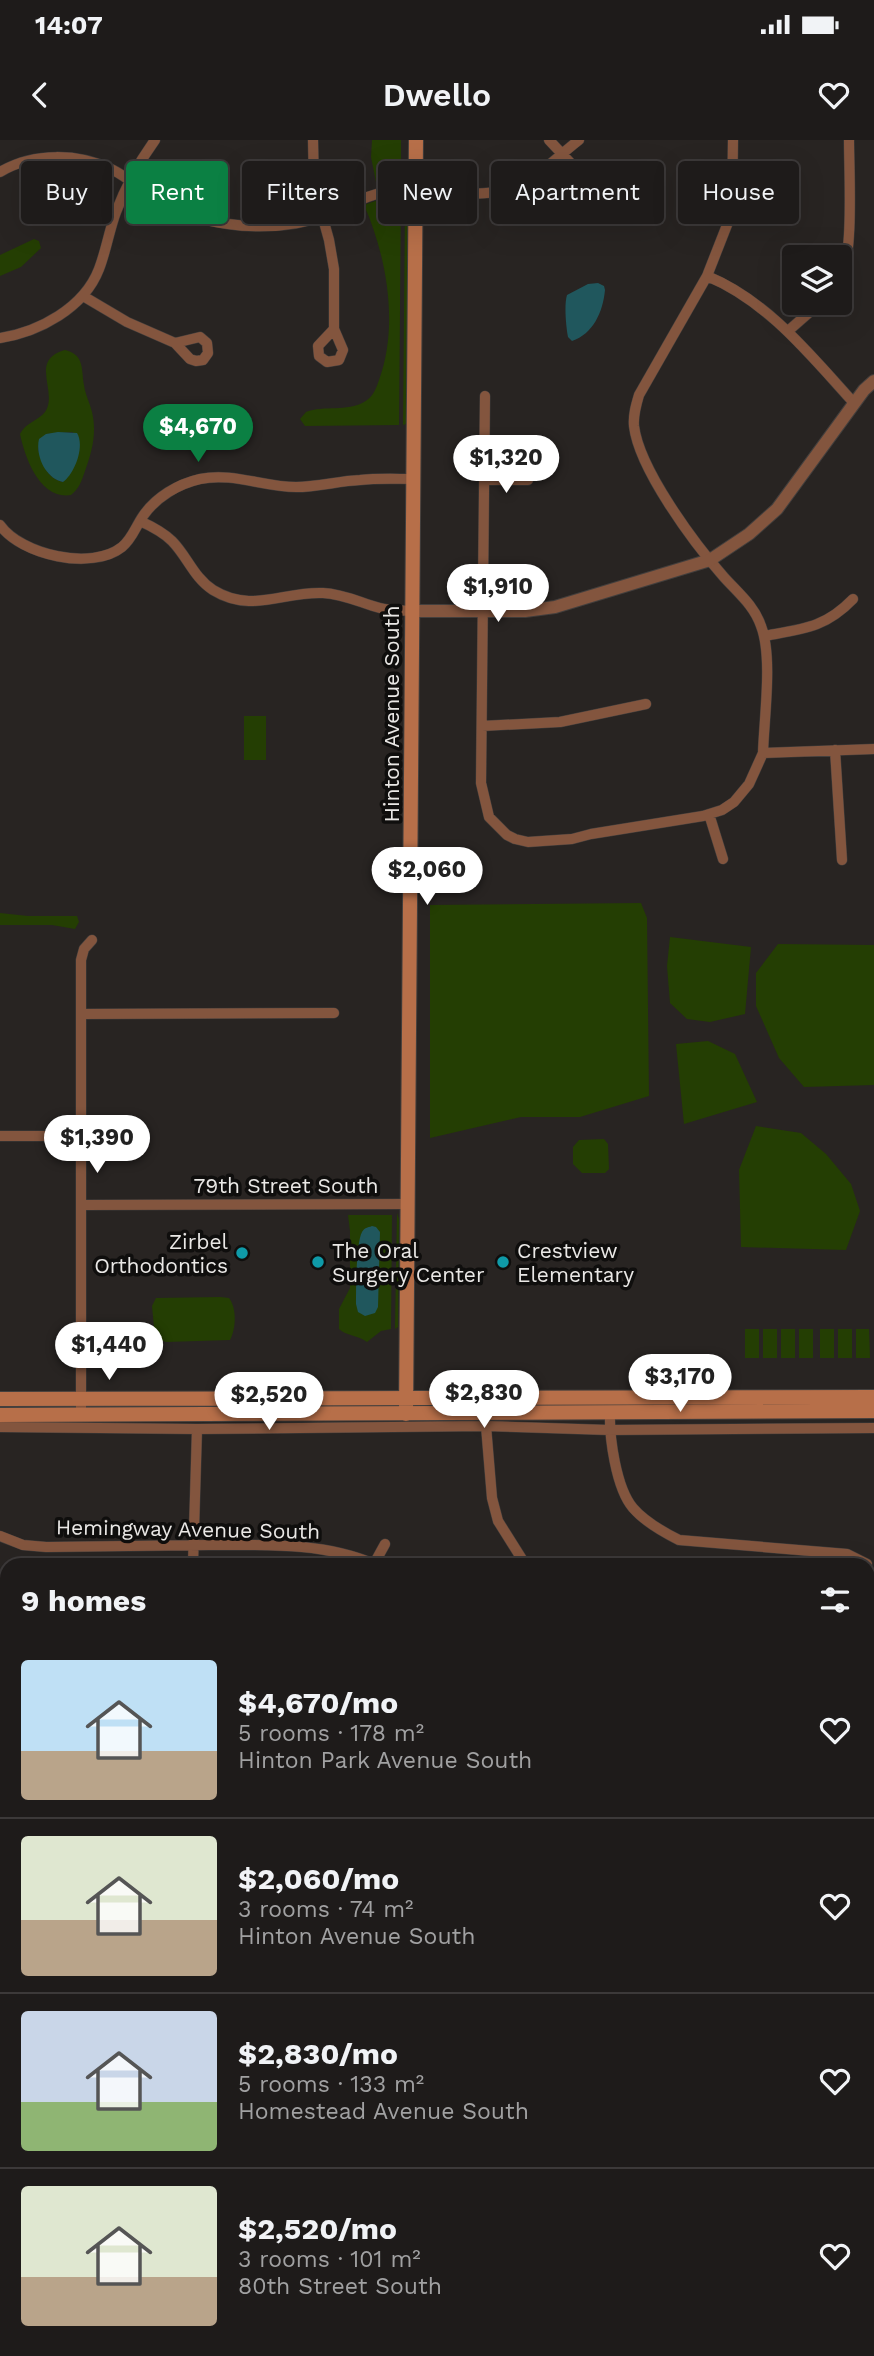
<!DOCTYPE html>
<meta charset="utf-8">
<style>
:root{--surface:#1e1b1a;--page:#262423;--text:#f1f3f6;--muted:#a1a1a2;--line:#3c3939;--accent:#0b8043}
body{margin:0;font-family:"Work Sans",sans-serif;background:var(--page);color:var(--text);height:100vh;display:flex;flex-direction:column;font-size:26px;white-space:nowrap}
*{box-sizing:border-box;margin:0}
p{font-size:23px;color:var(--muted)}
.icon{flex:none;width:38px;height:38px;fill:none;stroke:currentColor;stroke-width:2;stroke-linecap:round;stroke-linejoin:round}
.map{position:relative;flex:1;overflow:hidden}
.side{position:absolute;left:0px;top:1418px;width:875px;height:800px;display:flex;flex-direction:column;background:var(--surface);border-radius:21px 21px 0 0;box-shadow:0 7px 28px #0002,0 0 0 2px var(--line)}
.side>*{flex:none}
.guide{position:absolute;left:21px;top:21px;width:833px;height:63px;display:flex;gap:14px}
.fabs{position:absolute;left:782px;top:105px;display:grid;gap:14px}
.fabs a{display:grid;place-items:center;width:70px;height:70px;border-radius:7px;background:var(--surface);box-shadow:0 7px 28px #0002,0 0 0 2px var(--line);font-size:35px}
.price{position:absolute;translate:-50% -60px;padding:0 16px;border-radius:24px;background:#fff;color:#222;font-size:23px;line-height:46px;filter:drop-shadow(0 2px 4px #0008)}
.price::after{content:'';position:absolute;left:50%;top:42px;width:21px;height:16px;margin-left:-10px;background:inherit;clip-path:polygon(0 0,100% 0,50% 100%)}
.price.current{background:var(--accent);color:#fff}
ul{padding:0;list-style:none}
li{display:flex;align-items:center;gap:21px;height:175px;padding:0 21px}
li+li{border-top:2px solid var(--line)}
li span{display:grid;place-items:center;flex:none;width:196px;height:140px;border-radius:7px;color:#555}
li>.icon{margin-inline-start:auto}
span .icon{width:84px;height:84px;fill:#fffc;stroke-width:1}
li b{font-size:30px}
h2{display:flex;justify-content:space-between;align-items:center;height:84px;padding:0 21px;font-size:30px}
.chip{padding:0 24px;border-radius:7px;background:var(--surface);box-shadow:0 7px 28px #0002,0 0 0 2px var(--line);font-size:24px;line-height:63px}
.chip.current{background:var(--accent);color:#fff}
.status{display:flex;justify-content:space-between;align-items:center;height:49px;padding:0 35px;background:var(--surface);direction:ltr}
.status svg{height:19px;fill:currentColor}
header{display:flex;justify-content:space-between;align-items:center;height:91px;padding:0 21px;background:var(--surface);font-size:32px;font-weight:600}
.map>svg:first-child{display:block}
.green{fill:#243e03;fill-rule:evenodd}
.water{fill:#20575d}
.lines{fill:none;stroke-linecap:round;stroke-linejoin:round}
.minor-casing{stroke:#433f3d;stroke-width:11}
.tertiary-casing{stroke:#433f3d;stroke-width:14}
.secondary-casing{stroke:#433f3d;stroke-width:16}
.minor{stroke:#83553e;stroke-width:10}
.tertiary{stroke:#83553e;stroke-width:12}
.secondary{stroke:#b76f49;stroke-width:14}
.culture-dot{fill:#0f9aa8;stroke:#0f0e0d;stroke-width:2.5}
.labels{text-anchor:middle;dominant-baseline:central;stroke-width:7;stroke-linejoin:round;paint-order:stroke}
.street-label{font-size:21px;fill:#eae8e6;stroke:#0f0e0d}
.poi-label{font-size:21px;fill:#eae8e6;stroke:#0f0e0d;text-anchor:start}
</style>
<div class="status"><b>14:07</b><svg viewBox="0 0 49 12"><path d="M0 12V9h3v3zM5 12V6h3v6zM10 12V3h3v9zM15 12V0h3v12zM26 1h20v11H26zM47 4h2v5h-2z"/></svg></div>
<header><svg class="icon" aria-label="back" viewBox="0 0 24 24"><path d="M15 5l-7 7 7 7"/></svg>Dwello<svg class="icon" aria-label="heart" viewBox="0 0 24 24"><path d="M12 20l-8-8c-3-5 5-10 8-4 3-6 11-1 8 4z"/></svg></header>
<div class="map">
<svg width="874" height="2216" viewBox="0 0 874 2216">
<rect width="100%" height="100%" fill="#282422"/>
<path class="green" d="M372,0h29v45l-24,2 -6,-30z
M401,58l-2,227 -94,1 -5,-7 6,-7c18,-7 41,0 58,-10 9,-5 12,-13 15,-22 20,-54 8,-123 -15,-175l17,-6z
M405,60l3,8 -2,216 -3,1z
M34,99l5,2 2,7 -20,19 -21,9v-21z
M65,210c20,5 16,19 19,35 1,9 6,18 8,27 5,21 0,40 -7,59 -3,9 -6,18 -14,24 -31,5 -46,-37 -51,-61 6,-12 18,-13 25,-22 14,-20 -17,-52 20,-62zM73,292l-10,50c-16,-3 -21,-19 -25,-33l8,-15z
M244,576h22v44h-22z
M641,763l6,15 2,178 -69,21h-59l-91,21v-233z
M0,773l28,3h49l2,6 -4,7 -23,-4h-52z
M670,797l81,10 -6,67 -35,8 -23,-3 -17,-16 -3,-37z
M778,804l96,1v140l-70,2 -25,-29 -23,-52v-33z
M708,901l27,13 22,48 -73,22 -8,-80z
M756,986l45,7 25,21 25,30 9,27 -14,39 -105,-3 -2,-77z
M604,999l4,5 1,25 -4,4h-23l-9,-9v-17l6,-7z
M397,1073l2,6 -1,108 -3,2z
M348,1075h44l-1,114 -10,2 -14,11c-9,-7 -21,-6 -28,-13v-20l11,-21v-57z
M220,1157l9,1c8,10 7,31 1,42l-64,2 -11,-4 -3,-32 4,-8z
M745,1189h14v29h-14z
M763,1189h14v29h-14z
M781,1189h14v29h-14z
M799,1189h14v29h-14z
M820,1189h14v29h-14z
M838,1189h14v29h-14z
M856,1189h13l1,29h-14z"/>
<path class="water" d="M598,143l6,3 1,4c-2,22 -12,44 -33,51l-4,-4c-2,-11 -4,-32 -1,-42l21,-11z
M58,292l19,1c8,13 -2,40 -14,49 -17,-3 -28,-26 -24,-43l7,-5z
M372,1086l4,1 4,5 -2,75 -3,6 -10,3 -7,-4 -2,-8c0,-14 0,-61 6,-72 3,-5 5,-4 10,-6z"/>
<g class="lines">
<g class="minor-casing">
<path id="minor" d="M313,0l1,46 15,54 5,29v60l9,21 -4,10 -12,2 -8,-6 -1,-10 16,-17
M549,0l45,48
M733,0l-1,70 -5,15 -20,51 -68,119c-3,10 -6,20 -5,31 5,43 60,117 89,150 14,16 31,29 38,50 12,31 3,92 2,127
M0,32c34,-20 78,-19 113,-2 16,8 29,21 44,30 22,12 46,21 71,24 35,5 71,2 105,-11 18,-7 34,-19 54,-21 40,-4 83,8 122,-3 26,-8 49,-33 70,-49
M707,136c61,25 104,80 147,127
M840,142c14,-25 9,-111 9,-142
M83,156l44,26 48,21 15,16 6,2 7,-1 5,-7 -1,-10 -7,-6 -25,6
M788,191l32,-28
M0,198c39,-6 84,-30 99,-69 7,-18 10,-38 17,-57 10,-26 23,-50 39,-72
M485,256l-4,387 8,34 18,18 8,4 13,3 44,-3 19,-5 112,-18 19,-6 12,-8 15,-18 14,-31 111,-4
M485,340h43
M140,381c11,5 23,11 32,20 15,15 22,37 41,49 39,24 70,1 110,3 21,1 38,10 57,15 10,3 22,2 32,3
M0,385c21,30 92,46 122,22 10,-8 14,-21 21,-31 13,-19 35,-32 57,-37 32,-7 64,8 96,8 22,0 42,-6 64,-7 18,-2 36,-1 54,-1
M764,496c39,-7 61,-8 89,-37
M482,586l78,-4 86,-18
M835,610l7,110
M709,674l14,45
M81,874l253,-1
M0,996h81
M82,1065l325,-1
M610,1271c-1,26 6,77 23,97 12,14 30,24 46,32l168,14 20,10
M81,1275v-455l3,-11 8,-9
M486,1286l6,72 6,23 27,43
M0,1287l197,2 289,-3 123,4 265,-2
M0,1396l23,9 23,2c54,-1 108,-1 163,-2 55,0 114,-3 165,19
M193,1424l4,-135
M374,1424l11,-20
M0,1569l7,7
M868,1579l6,3
M0,1814l7,28
M868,1871l6,3
M0,2026l7,5
M257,2210l8,6
M775,2210v6
M319,2216l4,-6
M497,2216l2,-6
M640,2216l2,-6"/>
</g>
<g class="tertiary-casing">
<path id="tertiary" d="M412,471h113l30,-4 155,-47 39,-26 28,-25 87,-119 10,-9
M0,1845l7,-2
M868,2009l6,3
M0,2197l7,5
M19,2210l9,6"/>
</g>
<g class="secondary-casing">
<path id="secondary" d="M0,1259l874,-2
M406,1274l10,-1274
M0,1275l874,-4"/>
</g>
<use href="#minor" class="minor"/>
<use href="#tertiary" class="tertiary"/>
<use href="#secondary" class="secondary"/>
</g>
<g class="culture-dot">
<circle cx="242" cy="1113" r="7"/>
<circle cx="318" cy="1122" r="7"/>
<circle cx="503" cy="1122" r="7"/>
</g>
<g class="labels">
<g class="street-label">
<text transform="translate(391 574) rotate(-90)">Hinton Avenue South</text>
<text x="286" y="1045">79th Street South</text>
<text transform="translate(188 1389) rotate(1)">Hemingway Avenue South</text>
</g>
<g class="poi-label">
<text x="228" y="1101" text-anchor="end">Zirbel<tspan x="228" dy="24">Orthodontics</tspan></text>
<text x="332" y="1110">The Oral<tspan x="332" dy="24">Surgery Center</tspan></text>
<text x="517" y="1110">Crestview<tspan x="517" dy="24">Elementary</tspan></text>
</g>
</g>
</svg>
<div class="fabs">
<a><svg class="icon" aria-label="layers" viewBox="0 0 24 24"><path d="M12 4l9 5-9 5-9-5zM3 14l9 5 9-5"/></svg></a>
</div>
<b class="price current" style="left:198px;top:324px">$4,670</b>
<b class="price" style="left:506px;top:355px">$1,320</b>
<b class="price" style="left:498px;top:484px">$1,910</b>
<b class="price" style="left:427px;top:767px">$2,060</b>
<b class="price" style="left:97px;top:1035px">$1,390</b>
<b class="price" style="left:109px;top:1242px">$1,440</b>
<b class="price" style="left:680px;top:1274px">$3,170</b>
<b class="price" style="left:484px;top:1290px">$2,830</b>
<b class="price" style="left:269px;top:1292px">$2,520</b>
<div class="guide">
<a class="chip">Buy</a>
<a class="chip current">Rent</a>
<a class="chip">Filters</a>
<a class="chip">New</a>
<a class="chip">Apartment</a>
<a class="chip">House</a>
</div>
<section class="side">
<h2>9 homes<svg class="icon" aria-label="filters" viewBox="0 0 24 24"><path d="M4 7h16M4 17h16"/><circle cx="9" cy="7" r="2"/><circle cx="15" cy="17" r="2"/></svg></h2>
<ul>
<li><span style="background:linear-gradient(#bfe0f5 65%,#b9a48a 0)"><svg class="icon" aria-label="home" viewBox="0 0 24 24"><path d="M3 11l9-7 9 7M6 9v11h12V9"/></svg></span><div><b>$4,670/mo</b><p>5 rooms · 178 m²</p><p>Hinton Park Avenue South</p></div><svg class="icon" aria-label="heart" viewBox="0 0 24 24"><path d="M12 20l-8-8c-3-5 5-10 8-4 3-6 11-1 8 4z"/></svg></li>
<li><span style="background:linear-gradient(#dfe7d0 60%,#b9a48a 0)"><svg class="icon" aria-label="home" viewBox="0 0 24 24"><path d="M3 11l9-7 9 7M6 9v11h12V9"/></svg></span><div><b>$2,060/mo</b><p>3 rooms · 74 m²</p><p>Hinton Avenue South</p></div><svg class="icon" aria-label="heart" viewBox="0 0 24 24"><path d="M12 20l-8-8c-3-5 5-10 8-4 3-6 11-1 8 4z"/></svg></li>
<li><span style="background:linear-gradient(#c9d6e8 65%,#8fb573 0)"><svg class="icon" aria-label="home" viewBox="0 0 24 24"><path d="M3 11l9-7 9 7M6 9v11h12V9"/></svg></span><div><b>$2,830/mo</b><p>5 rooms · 133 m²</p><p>Homestead Avenue South</p></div><svg class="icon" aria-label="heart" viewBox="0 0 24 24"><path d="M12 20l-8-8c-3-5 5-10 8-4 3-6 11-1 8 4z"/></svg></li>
<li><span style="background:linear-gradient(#dfe7d0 65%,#b9a48a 0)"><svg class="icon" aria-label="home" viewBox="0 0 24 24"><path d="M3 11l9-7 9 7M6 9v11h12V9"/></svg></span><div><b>$2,520/mo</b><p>3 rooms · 101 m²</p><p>80th Street South</p></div><svg class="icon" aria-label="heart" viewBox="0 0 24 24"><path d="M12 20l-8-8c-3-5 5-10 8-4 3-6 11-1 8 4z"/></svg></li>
</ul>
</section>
</div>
